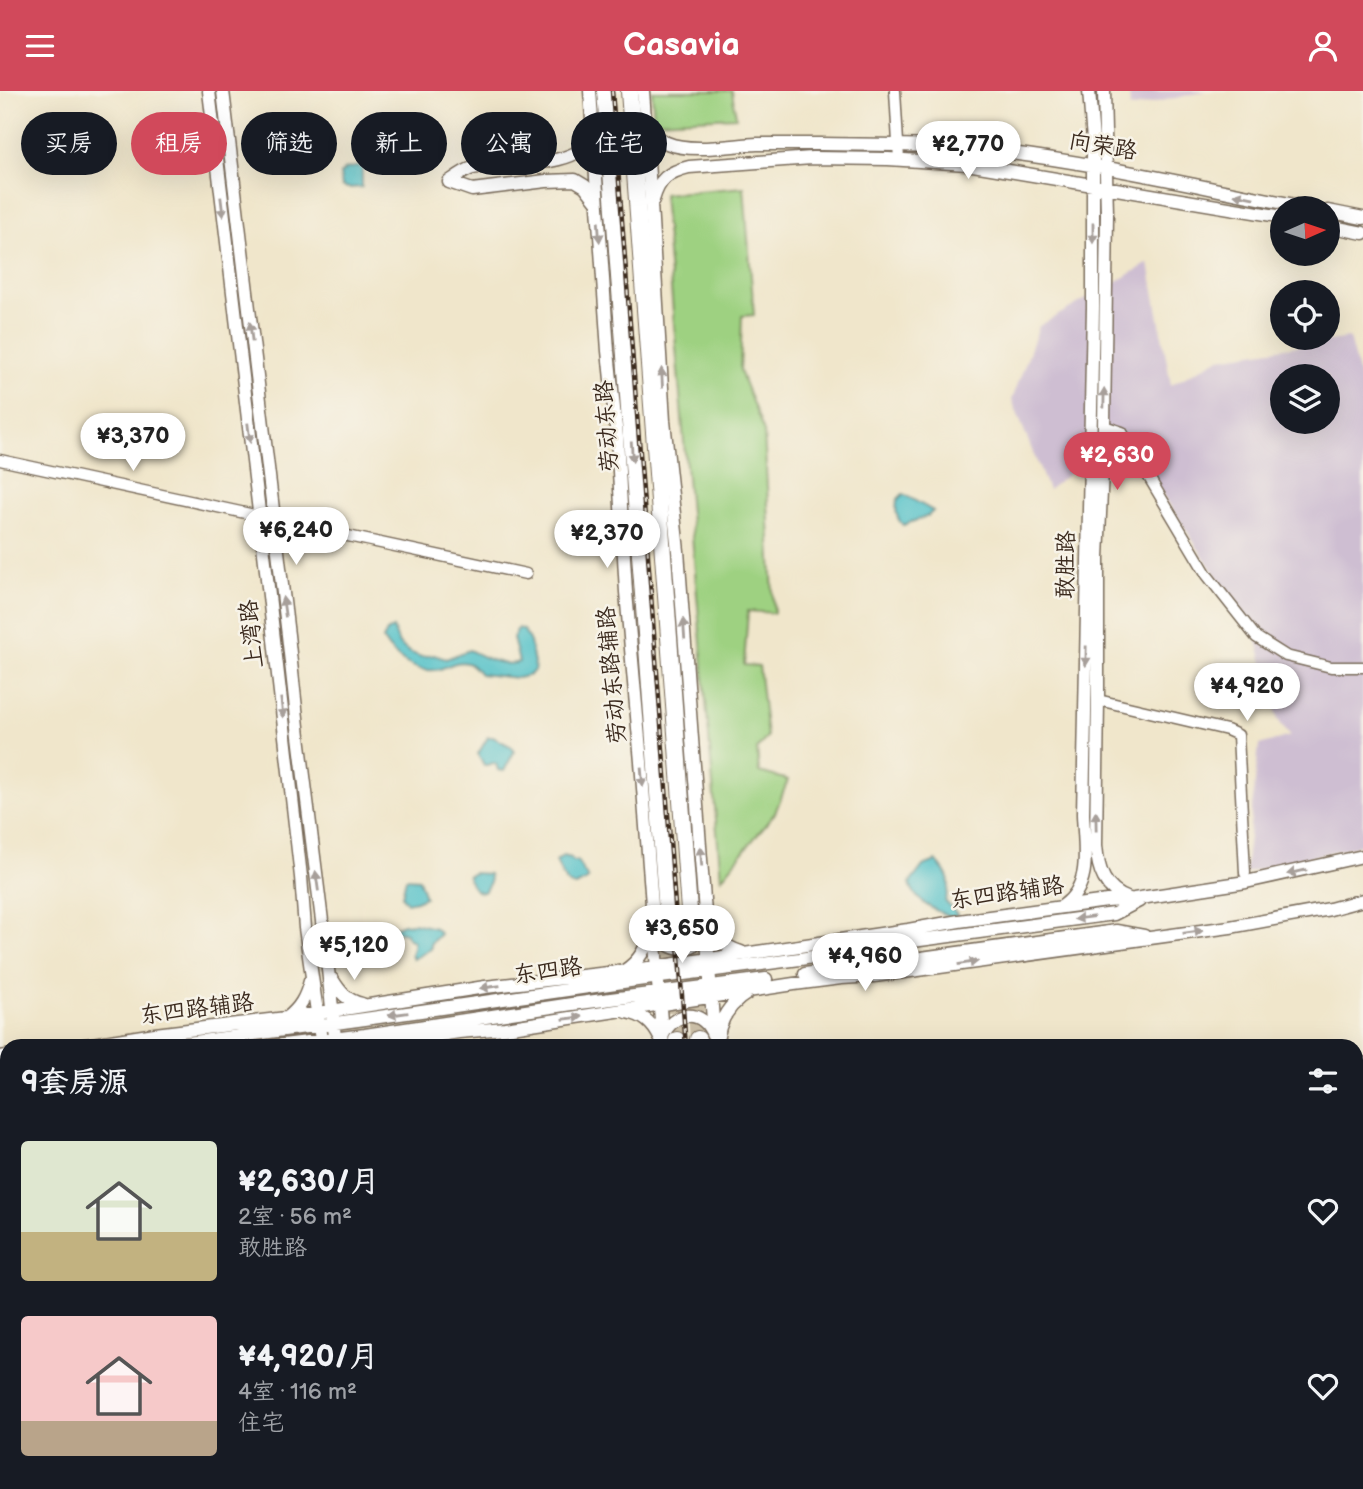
<!DOCTYPE html>
<html lang="zh">
<meta charset="utf-8">
<style>
:root{--surface:#171b24;--page:#20242c;--text:#f1f3f6;--muted:#9ea1a6;--accent:#d1495b}
body{margin:0;font-family:"Balsamiq Sans","LXGW WenKai TC",sans-serif;background:var(--page);color:var(--text);height:100vh;display:flex;flex-direction:column;font-size:26px;white-space:nowrap}
*{box-sizing:border-box;margin:0}
p{font-size:23px;color:var(--muted)}
.icon{flex:none;width:38px;height:38px;fill:none;stroke:currentColor;stroke-width:2;stroke-linecap:round;stroke-linejoin:round}
.map{position:relative;flex:1;overflow:hidden}
.details{position:absolute;left:0px;top:948px;width:1363px;height:450px;display:flex;flex-direction:column;background:var(--surface);border-radius:21px 21px 0 0;box-shadow:0 7px 28px #0002}
.details>*{flex:none}
.guide{position:absolute;left:21px;top:21px;width:700px;height:63px;display:flex;gap:14px}
.needle{width:46px;rotate:87deg}
.tools{position:absolute;left:1270px;top:105px;display:grid;gap:14px}
.tools a{display:grid;place-items:center;width:70px;height:70px;border-radius:50%;background:var(--surface);box-shadow:0 7px 28px #0002;font-size:35px}
.price{position:absolute;translate:-50% -60px;padding:0 16px;border-radius:24px;background:#fff;color:#222;font-size:23px;line-height:46px;filter:drop-shadow(0 2px 4px #0008)}
.price::after{content:'';position:absolute;left:50%;top:42px;width:21px;height:16px;margin-left:-10px;background:inherit;clip-path:polygon(0 0,100% 0,50% 100%)}
.price.current{background:var(--accent);color:#fff}
ul{padding:0;list-style:none}
li{display:flex;align-items:center;gap:21px;height:175px;padding:0 21px}
li span{display:grid;place-items:center;flex:none;width:196px;height:140px;border-radius:7px;color:#555}
li>.icon{margin-inline-start:auto}
span .icon{width:84px;height:84px;fill:#fffc;stroke-width:1}
li b{font-size:30px}
h2{display:flex;justify-content:space-between;align-items:center;height:84px;padding:0 21px;font-size:30px}
.chip{padding:0 24px;border-radius:32px;background:var(--surface);box-shadow:0 7px 28px #0002;font-size:24px;line-height:63px}
.chip.current{background:var(--accent);color:#fff}
header{display:flex;justify-content:space-between;align-items:center;height:91px;padding:0 21px;background:var(--accent);color:#fff;font-size:32px;font-weight:700}
.map>svg:first-child{display:block}
.industrial{fill:#cebed2;fill-rule:evenodd}
.green{fill:#9ed181;stroke:#6c7e50;stroke-width:2}
.water{fill:#53c1c8;stroke:#477673;stroke-width:2}
.lines{fill:none;stroke-linecap:round;stroke-linejoin:round}
.highway-tunnel{stroke:#ccc0a8;stroke-width:16;stroke-dasharray:16 8;stroke-linecap:butt}
.minor-casing{stroke:#7a6c5b;stroke-width:13}
.major-casing{stroke:#7a6c5b;stroke-width:15}
.highway-casing{stroke:#7a6c5b;stroke-width:18}
.minor{stroke:#fff;stroke-width:10}
.major{stroke:#fff;stroke-width:12}
.highway{stroke:#fff;stroke-width:16}
.rail-casing{stroke:#3b2a1e;stroke-width:4.5}
.rail{stroke:#f7f3e8;stroke-width:2;stroke-dasharray:5;stroke-linecap:butt}
.oneway{fill:#a79f9a}
.labels{text-anchor:middle;dominant-baseline:central;stroke-width:5;stroke-linejoin:round;paint-order:stroke}
.street-label{font-size:23px;fill:#3b2a1e;stroke:#f7f3e8}
</style>
<header><svg class="icon" aria-label="menu" viewBox="0 0 24 24"><path d="M4 6h16M4 12h16M4 18h16"/></svg>Casavia<svg class="icon" aria-label="person" viewBox="0 0 24 24"><circle cx="12" cy="8" r="4"/><path d="M4 21q1-7 8-7t8 7"/></svg></header>
<div class="map">
<svg width="1363" height="1398" viewBox="0 0 1363 1398">
<rect width="100%" height="100%" fill="#f7f3e8"/>
<filter id="ink" filterUnits="userSpaceOnUse"><feTurbulence type="fractalNoise" baseFrequency=".0143" numOctaves="2"/><feDisplacementMap in="SourceGraphic" scale="14" xChannelSelector="R" yChannelSelector="G"/><feConvolveMatrix kernelMatrix="1 2 1 2 8 2 1 2 1" color-interpolation-filters="sRGB"/></filter>
<filter id="wash" filterUnits="userSpaceOnUse"><feTurbulence type="fractalNoise" baseFrequency=".00686" numOctaves="4" result="noise"/><feDisplacementMap in="SourceGraphic" scale="28" xChannelSelector="R" yChannelSelector="G"/><feGaussianBlur stdDeviation="1.57" result="paint"/><feColorMatrix in="noise" values="0 0 0 0 0 0 0 0 0 0 0 0 0 0 0 0 0 1.4 0 .05"/><feComposite in="paint" operator="in"/></filter>
<g filter="url(#wash)">
<rect width="100%" height="100%" fill="#f0e6cb"/>
<path class="industrial" d="M1129,0h78l-77,17z
M1149,172l22,122 49,-27 129,-20 14,53v453l-118,29 14,-128 31,-9 -12,-16 -22,-83 -134,-205 -74,58 -36,-90 27,-74zM1283,285h45v46h-45z"/>
<path class="green" d="M652,0h80l4,26 -82,4z
M744,96l10,128 -12,1 -2,55 24,61 10,181 -26,-2 -4,54 15,1 8,71 -10,12 2,23 29,8 -13,33 -54,66 -58,-685z
M1363,994v404h-285l6,-7h272v-389z"/>
<path class="water" d="M359,75l3,3v18l-14,1 -6,-2 -2,-12 6,-5z
M903,403l30,17 -5,5 -25,9c-8,-8 -7,-15 -6,-25z
M393,537l6,16 10,8 12,5 13,-2 12,4 23,-9c15,7 34,18 50,12l-6,-24 5,-10 6,2 6,12 5,27 -5,6 -12,3 -38,-4c-4,-4 -7,-10 -13,-11 -9,-3 -18,3 -27,6 -23,6 -46,-11 -57,-29l4,-9z
M488,646h5l19,10 2,5 -10,19 -6,-1 -2,-6 -3,-1 -5,2h-4l-6,-11z
M563,765l8,2 2,3h4l11,17 -1,2 -11,6c-14,-2 -14,-14 -20,-25z
M936,770c14,15 16,21 9,40l12,13 -4,4c-18,-8 -38,-15 -43,-35l13,-17z
M474,782l15,1 1,8 -6,10c-11,1 -13,-7 -16,-16z
M406,787l13,1 6,18 -9,4 -9,2 -5,-7z
M413,832l22,5 5,6 -9,9v6l-18,10 -2,-5 2,-6v-7l-6,-3 -1,-5 -12,-2v-3l9,-4z"/>
</g>
<g filter="url(#ink)">
<g class="lines">
<path class="highway-tunnel" d="M690,833l8,115
M668,834l9,115"/>
<g class="minor-casing">
<path id="minor" d="M895,0l4,69
M1104,335l18,6 85,143 49,62 30,19 45,11h32
M0,369l259,56
M273,429l253,54
M1098,609l129,30 11,5 7,138
M0,1046l7,1
M0,1220l7,4
M575,1398l1,-7"/>
</g>
<g class="major-casing">
<path id="major" d="M209,0l59,496 33,290 4,51 17,119
M223,0l65,544 11,101 29,233 8,78
M590,0l18,260 9,86 9,155 15,170 22,285
M643,0l8,113 13,217 14,130 37,496
M1104,0l3,123 -3,212 -6,132v142l-2,145c2,25 8,45 33,54
M646,30c5,9 11,18 21,22 23,10 65,2 90,1 21,0 43,0 64,0 55,1 111,0 165,6 110,12 217,38 325,58
M449,91c7,-5 16,-12 24,-14 30,-6 108,2 118,-32
M449,91l23,8 74,-9 29,-1 10,6 11,14
M653,109c6,-21 15,-28 36,-33l123,-9 76,1 79,5 316,53
M1328,120l35,7
M1328,135l35,7
M1063,815c30,-21 21,-60 20,-92l10,-507v-167l-4,-49
M708,829c7,17 16,27 33,32
M655,838c12,26 41,27 50,-1
M624,880c16,-10 23,-24 27,-42
M805,883l311,-43 28,5
M332,888c8,13 15,22 30,25
M627,921c16,3 26,11 33,26
M287,927c13,-10 19,-21 23,-37
M718,945c3,-20 14,-34 31,-44
M662,946c11,-26 40,-30 51,-2
M73,956l82,-13 131,-16 199,-31 150,-17 273,-40 51,-9 148,-20 27,-2 112,-17 117,-26
M158,956l207,-28 272,-39 163,-21 120,-19 194,-26 25,-13
M267,956l98,-12 207,-31 194,-25
M360,956l99,-15 46,-4 289,-44 47,-6 33,-2 356,-49 100,-18 33,-9
M0,966l7,-1
M0,978l7,-1
M1356,981l7,-9
M0,995l7,-1
M1356,995l7,-9
M0,1007l7,-1
M376,1391l1,7
M694,1391v7
M749,1391v7
M1065,1398l6,-7"/>
</g>
<g class="highway-casing">
<path id="highway" d="M605,0l63,834
M629,0l61,833
M698,948l1,8
M677,949v7
M709,1391v7
M733,1391l1,7"/>
</g>
<use href="#minor" class="minor"/>
<use href="#major" class="major"/>
<use href="#highway" class="highway"/>
<g class="rail-casing">
<path id="rail" d="M612,0l74,956
M718,1391v7"/>
</g>
<use href="#rail" class="rail"/>
</g>
<defs><path id="oneway-solid" d="M-6-.8H1V-3.2L6.5 0L1 3.2V.8H-6Z" transform="scale(1.75)"/></defs>
<g class="oneway">
<use href="#oneway-solid" transform="translate(1244 105) rotate(-169)"/>
<use href="#oneway-solid" transform="translate(222 116) rotate(83)"/>
<use href="#oneway-solid" transform="translate(599 141) rotate(86)"/>
<use href="#oneway-solid" transform="translate(1093 142) rotate(90)"/>
<use href="#oneway-solid" transform="translate(251 241) rotate(-97)"/>
<use href="#oneway-solid" transform="translate(662 287) rotate(-93)"/>
<use href="#oneway-solid" transform="translate(1104 307) rotate(-89)"/>
<use href="#oneway-solid" transform="translate(249 342) rotate(83)"/>
<use href="#oneway-solid" transform="translate(632 361) rotate(86)"/>
<use href="#oneway-solid" transform="translate(284 516) rotate(-98)"/>
<use href="#oneway-solid" transform="translate(684 538) rotate(-94)"/>
<use href="#oneway-solid" transform="translate(1086 565) rotate(91)"/>
<use href="#oneway-solid" transform="translate(282 617) rotate(83)"/>
<use href="#oneway-solid" transform="translate(642 686) rotate(85)"/>
<use href="#oneway-solid" transform="translate(1096 730) rotate(-91)"/>
<use href="#oneway-solid" transform="translate(701 765) rotate(-94)"/>
<use href="#oneway-solid" transform="translate(1297 781) rotate(167)"/>
<use href="#oneway-solid" transform="translate(317 790) rotate(-98)"/>
<use href="#oneway-solid" transform="translate(1084 827) rotate(173)"/>
<use href="#oneway-solid" transform="translate(1193 841) rotate(-8)"/>
<use href="#oneway-solid" transform="translate(968 872) rotate(-9)"/>
<use href="#oneway-solid" transform="translate(490 896) rotate(172)"/>
<use href="#oneway-solid" transform="translate(398 923) rotate(172)"/>
<use href="#oneway-solid" transform="translate(573 927) rotate(-8)"/>
</g>
</g>
<g class="labels">
<g class="street-label">
<text transform="translate(1103 55) rotate(10)">向荣路</text>
<text transform="translate(607 335) rotate(-94)">劳动东路</text>
<text transform="translate(1066 474) rotate(-89)">敢胜路</text>
<text transform="translate(252 543) rotate(-96)">上湾路</text>
<text transform="translate(612 584) rotate(-95)">劳动东路辅路</text>
<text transform="translate(1007 802) rotate(-8)">东四路辅路</text>
<text transform="translate(548 880) rotate(-8)">东四路</text>
<text transform="translate(197 918) rotate(-7)">东四路辅路</text>
</g>
</g>
</svg>
<div class="tools">
<a><svg class="needle" viewBox="-14 -14 28 28"><path d="M0-13l5 13h-10z" fill="#e53935"/><path d="M0 13l5-13h-10z" fill="#9ea1a6"/></svg></a>
<a><svg class="icon" aria-label="locate" viewBox="0 0 24 24"><circle cx="12" cy="12" r="6"/><path d="M12 2v4M12 18v4M2 12h4M18 12h4"/></svg></a>
<a><svg class="icon" aria-label="layers" viewBox="0 0 24 24"><path d="M12 4l9 5-9 5-9-5zM3 14l9 5 9-5"/></svg></a>
</div>
<b class="price" style="left:968px;top:90px">¥2,770</b>
<b class="price" style="left:133px;top:382px">¥3,370</b>
<b class="price current" style="left:1117px;top:401px">¥2,630</b>
<b class="price" style="left:296px;top:476px">¥6,240</b>
<b class="price" style="left:607px;top:479px">¥2,370</b>
<b class="price" style="left:1247px;top:632px">¥4,920</b>
<b class="price" style="left:682px;top:874px">¥3,650</b>
<b class="price" style="left:354px;top:891px">¥5,120</b>
<b class="price" style="left:865px;top:902px">¥4,960</b>
<div class="guide">
<a class="chip">买房</a>
<a class="chip current">租房</a>
<a class="chip">筛选</a>
<a class="chip">新上</a>
<a class="chip">公寓</a>
<a class="chip">住宅</a>
</div>
<section class="details">
<h2>9套房源<svg class="icon" aria-label="filters" viewBox="0 0 24 24"><path d="M4 7h16M4 17h16"/><circle cx="9" cy="7" r="2"/><circle cx="15" cy="17" r="2"/></svg></h2>
<ul>
<li><span style="background:linear-gradient(#dfe7d0 65%,#c2b280 0)"><svg class="icon" aria-label="home" viewBox="0 0 24 24"><path d="M3 11l9-7 9 7M6 9v11h12V9"/></svg></span><div><b>¥2,630/月</b><p>2室 · 56 m²</p><p>敢胜路</p></div><svg class="icon" aria-label="heart" viewBox="0 0 24 24"><path d="M12 20l-8-8c-3-5 5-10 8-4 3-6 11-1 8 4z"/></svg></li>
<li><span style="background:linear-gradient(#f6c9c9 75%,#b9a48a 0)"><svg class="icon" aria-label="home" viewBox="0 0 24 24"><path d="M3 11l9-7 9 7M6 9v11h12V9"/></svg></span><div><b>¥4,920/月</b><p>4室 · 116 m²</p><p>住宅</p></div><svg class="icon" aria-label="heart" viewBox="0 0 24 24"><path d="M12 20l-8-8c-3-5 5-10 8-4 3-6 11-1 8 4z"/></svg></li>
</ul>
</section>
</div>
